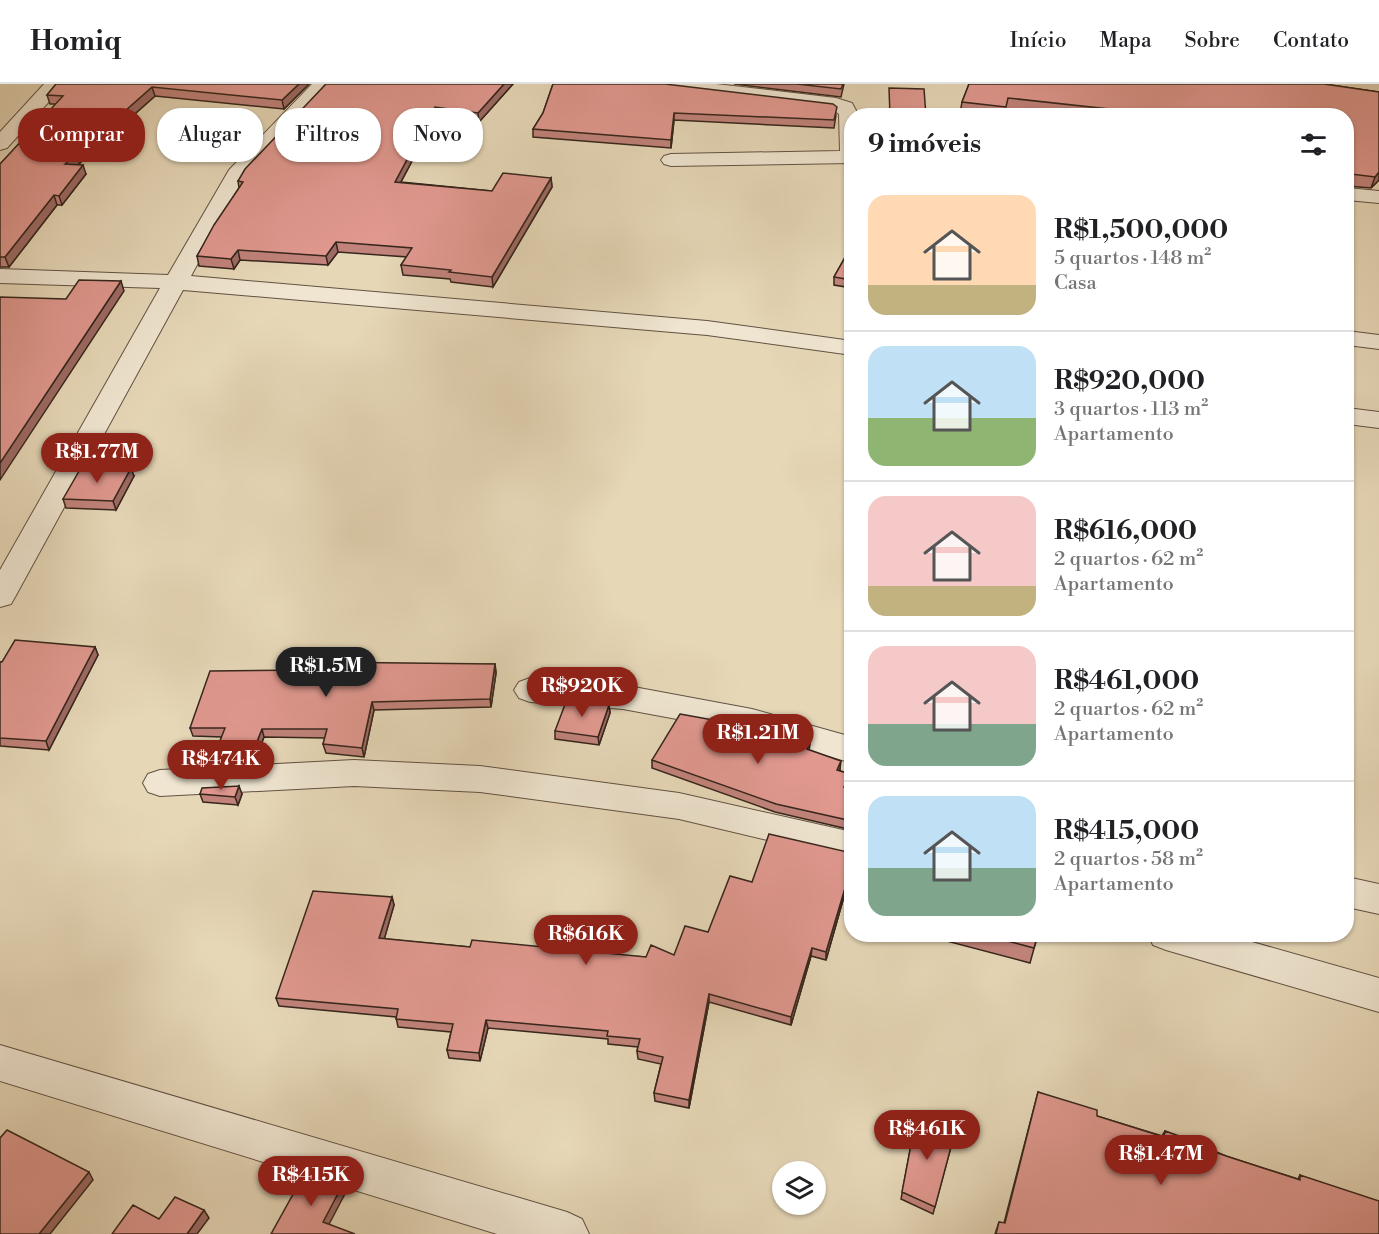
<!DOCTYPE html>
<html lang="pt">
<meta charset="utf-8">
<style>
:root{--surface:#fff;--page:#f6f6f6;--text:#202124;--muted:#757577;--line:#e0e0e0;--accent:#8f2418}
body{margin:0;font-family:"Libre Bodoni",serif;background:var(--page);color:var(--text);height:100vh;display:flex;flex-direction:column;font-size:22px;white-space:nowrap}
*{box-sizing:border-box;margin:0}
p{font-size:20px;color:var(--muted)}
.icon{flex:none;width:33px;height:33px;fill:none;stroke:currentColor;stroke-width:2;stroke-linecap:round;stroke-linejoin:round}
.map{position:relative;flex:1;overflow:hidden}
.side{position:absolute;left:844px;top:24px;width:510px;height:834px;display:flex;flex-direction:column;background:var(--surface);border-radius:24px;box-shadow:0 2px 4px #0004}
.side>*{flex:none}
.top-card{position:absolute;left:18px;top:24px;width:570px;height:54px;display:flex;gap:12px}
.buttons{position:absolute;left:772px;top:1077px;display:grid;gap:12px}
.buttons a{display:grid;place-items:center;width:54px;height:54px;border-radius:50%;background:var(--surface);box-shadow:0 2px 4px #0004;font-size:30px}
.price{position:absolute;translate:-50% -51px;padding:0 14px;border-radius:21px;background:var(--accent);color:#fff;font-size:20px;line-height:39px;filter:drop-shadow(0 2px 3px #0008)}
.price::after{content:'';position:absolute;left:50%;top:36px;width:18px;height:14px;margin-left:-9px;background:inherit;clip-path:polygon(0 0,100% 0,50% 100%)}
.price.current{background:#222;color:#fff}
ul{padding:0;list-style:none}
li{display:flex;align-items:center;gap:18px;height:150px;padding:0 24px}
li+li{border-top:2px solid var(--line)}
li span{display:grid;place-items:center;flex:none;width:168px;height:120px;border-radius:18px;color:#555}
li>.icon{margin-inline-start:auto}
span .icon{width:72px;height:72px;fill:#fffc;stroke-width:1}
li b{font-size:26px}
h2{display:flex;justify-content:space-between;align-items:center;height:72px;padding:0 24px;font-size:26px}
.tag{padding:0 21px;border-radius:24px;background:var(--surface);box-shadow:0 2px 4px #0004;font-size:21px;line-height:54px}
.tag.current{background:var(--accent);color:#fff}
header{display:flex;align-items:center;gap:36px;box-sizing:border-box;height:84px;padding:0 30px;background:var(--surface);border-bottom:2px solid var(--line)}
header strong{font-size:28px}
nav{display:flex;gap:33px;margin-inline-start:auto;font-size:21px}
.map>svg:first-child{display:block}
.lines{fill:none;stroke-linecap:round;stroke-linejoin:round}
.street-casing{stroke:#625243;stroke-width:2}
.street{fill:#efe5d0;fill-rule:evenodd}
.wall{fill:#c1837b;stroke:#36261c;stroke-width:1.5}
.shaded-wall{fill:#9d6a64;stroke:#36261c;stroke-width:1.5}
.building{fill:#e0988f;stroke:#36261c;stroke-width:1.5}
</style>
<header>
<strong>Homiq</strong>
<nav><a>Início</a><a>Mapa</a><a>Sobre</a><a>Contato</a></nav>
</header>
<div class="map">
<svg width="1379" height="1150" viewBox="0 0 1379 1150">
<rect width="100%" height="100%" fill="#e6d7b7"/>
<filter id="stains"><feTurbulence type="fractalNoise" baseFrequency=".00333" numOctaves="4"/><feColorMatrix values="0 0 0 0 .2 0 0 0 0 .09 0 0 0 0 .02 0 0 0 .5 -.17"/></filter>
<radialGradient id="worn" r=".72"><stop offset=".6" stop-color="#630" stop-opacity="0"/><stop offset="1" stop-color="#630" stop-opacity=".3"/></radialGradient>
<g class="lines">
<g class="street-casing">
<path id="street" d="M44,0h21l-58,64 -7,2v-18z
M312,0h21l-88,93 -54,99 516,45 145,20v14l-145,-20 -524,-45 -168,307 -4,7 -11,3v-37l160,-282 -160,-5v-14l168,6 61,-105z
M657,0h59l120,14 16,5 7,13h-7v47l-181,3 -7,-2 -3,-4 3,-4 7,-2 169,-3 -1,-37 -6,-4 -166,-20 -7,-2z
M1347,104l32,3v12l-32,-3z
M1347,247l32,4v14l-32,-4z
M1347,324l32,4v16l-32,-4z
M530,594l93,7 129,24 100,28v26l-100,-30 -129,-24 -93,-7 -11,-4 -5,-8 5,-8z
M354,676l126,6 199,27 173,39v28l-173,-41 -199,-27 -126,-6 -194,10 -12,-4 -5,-9 5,-9 12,-4z
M1347,793l32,7v30l-32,-7z
M1148,850h76l155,44v34l-213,-62 -13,-5z
M0,961l567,167 15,7 7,15h-92l-497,-153z"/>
</g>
<use href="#street" class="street"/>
</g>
<path class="wall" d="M56,0h253l-25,25 -129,-13 -77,69 8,9 -24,31h-5l-48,62h-9v-103l56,-60h-6l-3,-9z
M326,0h187l-34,38 -43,-6 -35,66 91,9 59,-13 1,9 -59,100 -42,-5 -1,-3 -47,-4 -2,-10 6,-8 -69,-5 -10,13 -88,-5 -6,9 -35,-3 -2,-10 42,-68 -1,-7z
M553,0l283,31 -2,13 -160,-8 -3,28 -138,-11v-8l10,-16z
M734,0h110l-3,13z
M969,0h355l55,8v88l-8,8 -24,-2v-70h-281l-60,-7 -1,7h-22l-23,-3 2,-11z
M852,161v43l-18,-3v-8z
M134,392l-18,34 -50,-2 -3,-9z
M95,563l3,8 -49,95 -49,-4v-84z
M495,580l1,9 -5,34 -117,3 -10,47 -38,-4 -3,-9 2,-6 -61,-1 -10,26 -37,2 -3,-9 8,-19 -29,-1 -3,-8 124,-58z
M609,621l1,8 -11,32 -44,-6v-8z
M810,660l-1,6 31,19v2l10,3 -1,9 -2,5 5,2v40l-77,-18 -123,-44v-8z
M200,710h42l-4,11 -35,-3z
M852,769v26l-3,8 -2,-1 -21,74 -15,-4 -20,69 -82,-23 -20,106 -34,-7 -1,-8 7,-29 -23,-5 -1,-8 1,-4 -30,-3v-5l-120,-11 -8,33 -31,-3 -2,-8 4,-18 -53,-5 -2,-10 -117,-11 -3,-8 116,-101 2,8 -10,34 86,8 176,10 28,-2 34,-23 44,-50z
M940,850h98l-8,29 -91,-24z
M1038,1008l59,24 65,20 3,-5 61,25 72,23 2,-4 79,59h-384l4,-12 5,1z
M916,1034l39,14 -22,82 -32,-15z"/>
<path class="shaded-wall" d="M299,0h10l-25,25 -2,-9z
M504,0h9l-34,38 -1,-9z
M152,3l3,9 -88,78 -2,-10z
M435,23l1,9 -40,75 -1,-9z
M674,29v7l-3,28v-8z
M83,81l3,9 -24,31 -3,-9z
M1379,88v8l-8,8 4,-11z
M551,94l1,9 -59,100 -1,-10z
M54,111l3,10 -48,62 -4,-10z
M336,158l2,10 -10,13 -2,-9z
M238,166l2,10 -6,9 -3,-10z
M121,197l3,10 -124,189v-17z
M131,384l3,8 -18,34 -3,-9z
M95,563l3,8 -49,95 -3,-9z
M495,580l1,9 -5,34 -1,-8z
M372,618l2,8 -10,47 -2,-9z
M609,621l1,8 -11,32 -1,-8z
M262,645l2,8 -10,26 -2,-9z
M841,677l-1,8 -4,9 1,-8z
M850,690l-1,9 -6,13 1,-9z
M239,702l3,8 -4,11 -3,-8z
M848,794l-1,8 -21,74v-8z
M392,813l2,8 -12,42 -3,-9z
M812,864l-1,8 -20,69v-8z
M709,910v8l-20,106v-8z
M486,936l2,8 -8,33 -1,-8z
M89,1088l4,8 -43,54h-11z
M344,1098l3,8 -21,40 -3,-8z
M204,1126l5,8 -12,16h-10z"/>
<path class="building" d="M56,0h243l-17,16 -130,-13 -87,77 18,1 -24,31 -5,-1 -49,62h-5v-93l63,-68 -16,-1z
M326,0h178l-26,29 -43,-6 -40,75 97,9 11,-18 48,5 -59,99 -43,-5 2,-2 -50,-5 11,-17 -76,-6 -10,14 -88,-6 -7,9 -34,-3 17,-31 29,-43 -5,-1 7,-12z
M553,0h112l168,20 4,3 -3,13 -160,-7 -3,27 -138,-11 10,-16z
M797,0h46l-2,5z
M969,0h355l55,8v80l-4,5 -24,-3 -2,3h-2v-61h-230l1,-6 -110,-12 -2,9 -44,-5z
M889,4l35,1 2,27h-36z
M852,161v35l-18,-3z
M79,196l42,1 -121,182v-166l66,2z
M82,382l49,2 -18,33 -50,-2z
M15,556l80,7 -49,94 -46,-3v-76h2z
M316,578l179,2 -5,35 -118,3 -10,46 -39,-4 4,-15h-65l-10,25 -38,2 11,-28h-35l20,-57 104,-1z
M567,615l42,6 -11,32 -43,-6z
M680,630l72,13 58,17 -3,5 34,12 -4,9 13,4 -6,13 8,3v31l-76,-17 -124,-44z
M239,702l-4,11 -35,-3 2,-6z
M769,750l83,19v21l-1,4h-3l-22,74 -14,-4 -21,69 -82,-23 -20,106 -35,-7 9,-36 -26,-6 3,-12 -33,-3 1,-5 -122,-11 -7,33 -32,-3 6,-26 -57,-5 2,-10 -122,-11 37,-107 79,6 -13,41 91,9 2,-7 174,17 5,-12 23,10 11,-29 23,6 22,-56 22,6z
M981,850h57l-4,14z
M1038,1008l59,18v6l67,21 1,-6 43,15 -1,3 19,7 74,24v-5l79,26v33h-383l3,-12 6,1z
M916,1034l39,14 -20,75 -33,-15z
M7,1046l82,42 -50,62h-39v-96z
M306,1087l38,11 -21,40 32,12h-84z
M175,1113l29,13 -17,24h-75l21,-29 26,14z"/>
<rect width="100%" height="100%" filter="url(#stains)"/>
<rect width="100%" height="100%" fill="url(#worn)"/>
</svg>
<div class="buttons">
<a><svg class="icon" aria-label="layers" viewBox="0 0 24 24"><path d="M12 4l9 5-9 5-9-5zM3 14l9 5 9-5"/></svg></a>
</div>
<b class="price" style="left:97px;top:400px">R$1.77M</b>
<b class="price current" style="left:326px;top:614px">R$1.5M</b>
<b class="price" style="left:582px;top:634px">R$920K</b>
<b class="price" style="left:758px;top:681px">R$1.21M</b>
<b class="price" style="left:221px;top:707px">R$474K</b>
<b class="price" style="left:586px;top:882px">R$616K</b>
<b class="price" style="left:927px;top:1077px">R$461K</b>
<b class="price" style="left:1161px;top:1102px">R$1.47M</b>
<b class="price" style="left:311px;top:1123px">R$415K</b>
<div class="top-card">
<a class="tag current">Comprar</a>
<a class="tag">Alugar</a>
<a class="tag">Filtros</a>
<a class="tag">Novo</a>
</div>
<section class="side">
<h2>9 imóveis<svg class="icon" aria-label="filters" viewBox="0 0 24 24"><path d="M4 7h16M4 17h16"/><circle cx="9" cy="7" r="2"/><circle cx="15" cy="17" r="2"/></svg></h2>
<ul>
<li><span style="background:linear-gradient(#ffd9b3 75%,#c2b280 0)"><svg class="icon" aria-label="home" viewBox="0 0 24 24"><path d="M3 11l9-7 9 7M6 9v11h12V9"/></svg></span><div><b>R$1,500,000</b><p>5 quartos · 148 m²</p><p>Casa</p></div></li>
<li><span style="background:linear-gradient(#bfe0f5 60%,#8fb573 0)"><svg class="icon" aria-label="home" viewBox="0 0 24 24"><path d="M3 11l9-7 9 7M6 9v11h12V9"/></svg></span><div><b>R$920,000</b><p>3 quartos · 113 m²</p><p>Apartamento</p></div></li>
<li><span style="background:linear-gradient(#f6c9c9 75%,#c2b280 0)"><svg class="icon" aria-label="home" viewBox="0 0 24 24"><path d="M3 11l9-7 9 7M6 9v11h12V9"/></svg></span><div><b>R$616,000</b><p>2 quartos · 62 m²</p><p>Apartamento</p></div></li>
<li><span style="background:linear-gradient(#f6c9c9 65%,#7fa58c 0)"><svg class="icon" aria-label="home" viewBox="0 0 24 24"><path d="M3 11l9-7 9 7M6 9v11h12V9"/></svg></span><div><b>R$461,000</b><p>2 quartos · 62 m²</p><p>Apartamento</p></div></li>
<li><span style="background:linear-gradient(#bfe0f5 60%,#7fa58c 0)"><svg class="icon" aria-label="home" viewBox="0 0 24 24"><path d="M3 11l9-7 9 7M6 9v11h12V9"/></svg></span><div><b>R$415,000</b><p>2 quartos · 58 m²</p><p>Apartamento</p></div></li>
</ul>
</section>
</div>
